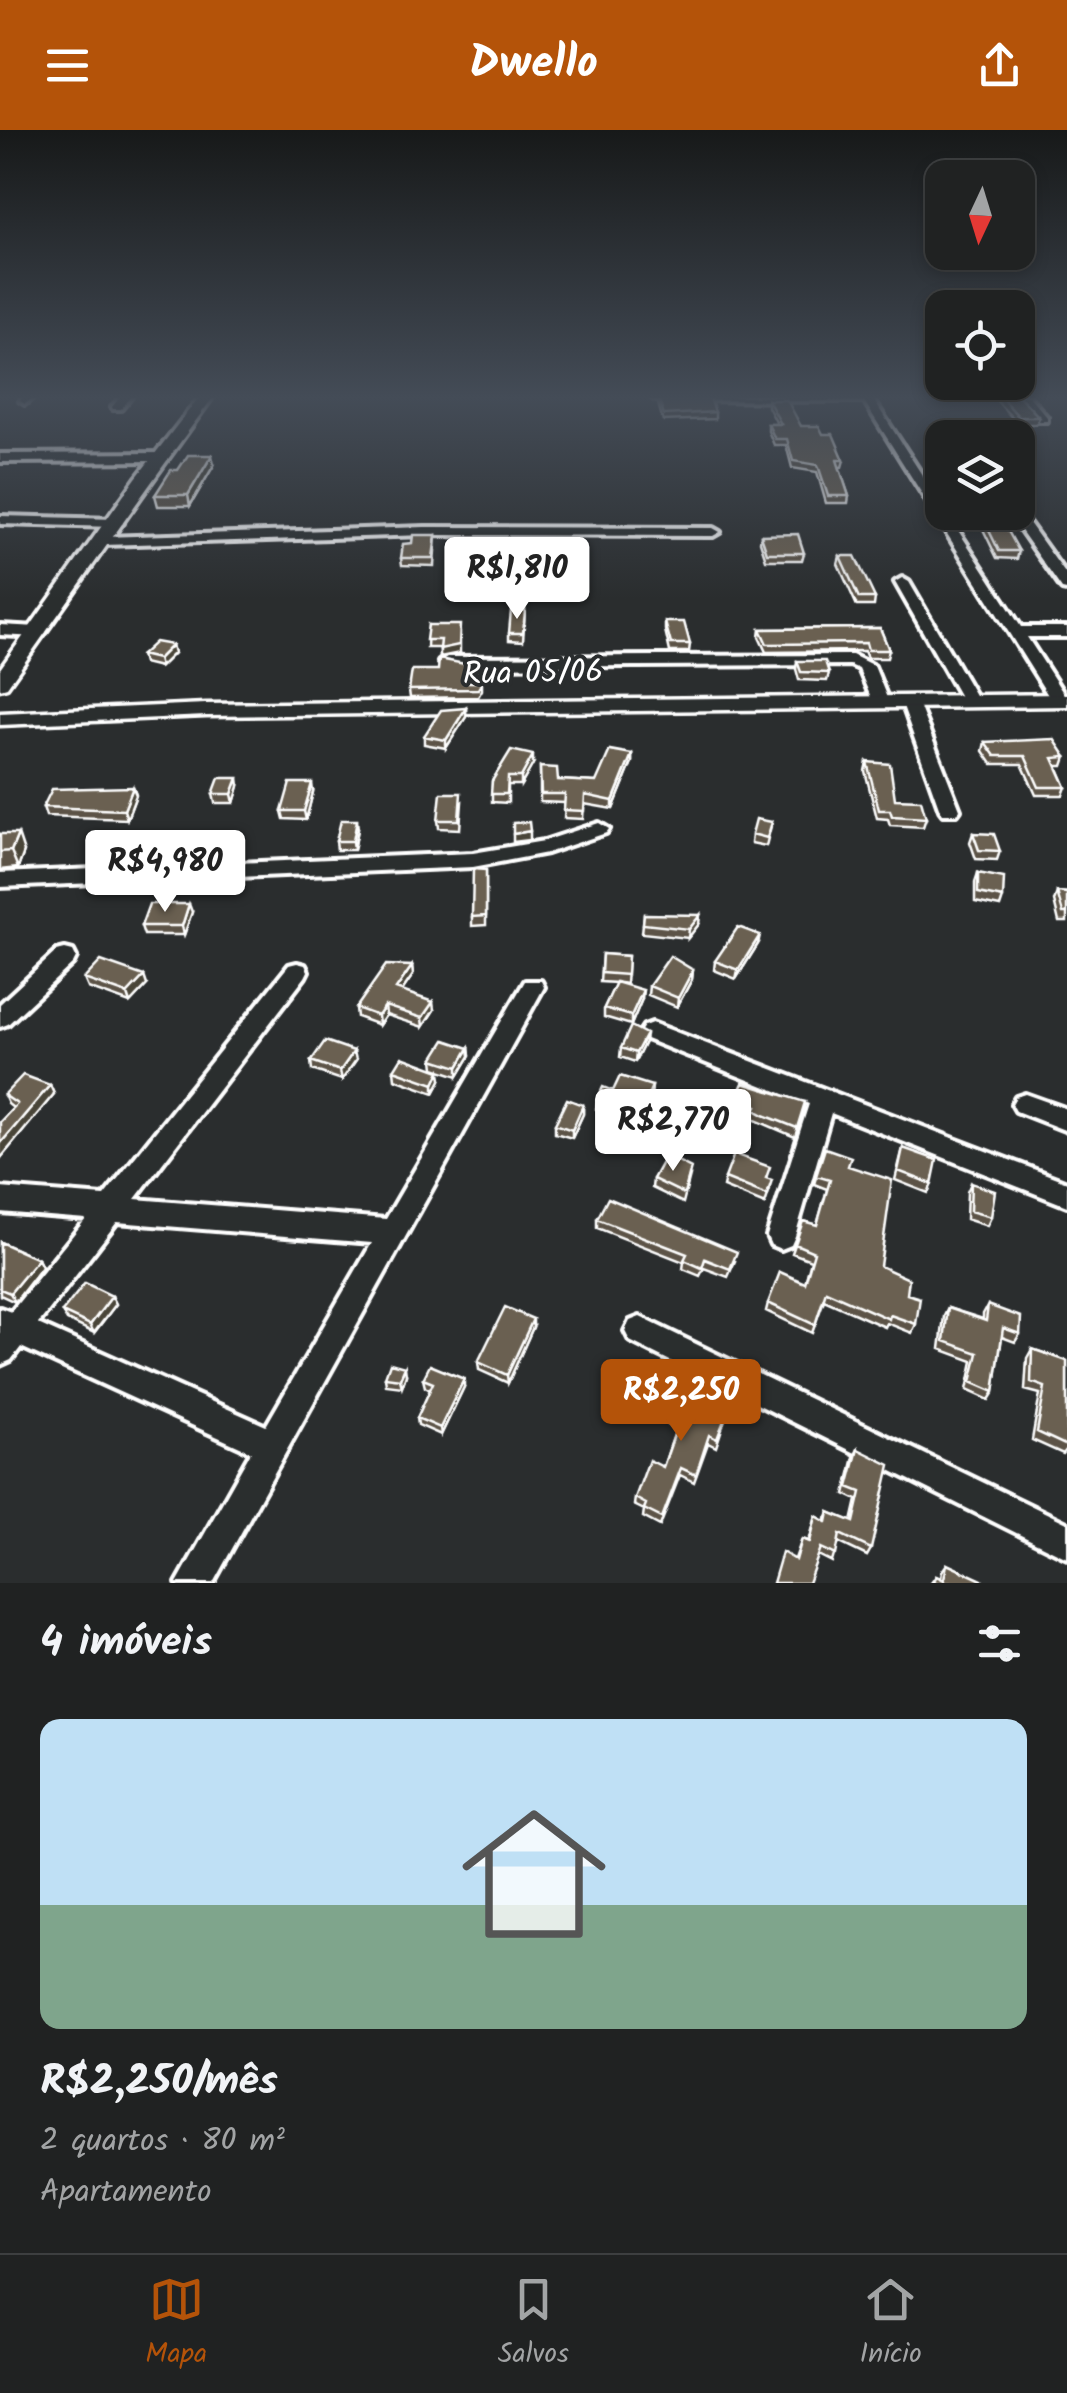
<!DOCTYPE html>
<html lang="pt">
<meta charset="utf-8">
<style>
:root{--surface:#202222;--page:#2d2f2f;--text:#f1f3f6;--muted:#a2a4a5;--line:#3d3f40;--accent:#b45309}
body{margin:0;font-family:Kalam,sans-serif;background:var(--page);color:var(--text);height:100vh;display:flex;flex-direction:column;font-size:38px;white-space:nowrap}
*{box-sizing:border-box;margin:0}
p{font-size:32px;color:var(--muted)}
.icon{flex:none;width:55px;height:55px;fill:none;stroke:currentColor;stroke-width:2;stroke-linecap:round;stroke-linejoin:round}
.map{position:relative;height:1453px;overflow:hidden}
.panel{display:flex;flex-direction:column;background:var(--surface);flex:1}
.panel>*{flex:none}
.needle{width:65px;rotate:184deg}
.fabs{position:absolute;left:925px;top:30px;display:grid;gap:20px}
.fabs a{display:grid;place-items:center;width:110px;height:110px;border-radius:20px;background:var(--surface);box-shadow:0 5px 15px #0003,0 0 0 2px var(--line);font-size:50px}
.price{position:absolute;translate:-50% -85px;padding:0 22px;border-radius:10px;background:#fff;color:#222;font-size:32px;line-height:65px;filter:drop-shadow(0 2px 5px #0008)}
.price::after{content:'';position:absolute;left:50%;top:60px;width:30px;height:22px;margin-left:-15px;background:inherit;clip-path:polygon(0 0,100% 0,50% 100%)}
.price.on{background:var(--accent);color:#fff}
ul{padding:0;list-style:none}
li{display:grid;align-content:center;gap:20px;height:530px;padding:0 40px}
li span{display:grid;place-items:center;height:310px;border-radius:20px;color:#555}
li>.icon{margin-inline-start:auto}
span .icon{width:180px;height:180px;fill:#fffc;stroke-width:1}
li b{font-size:42px}
h2{display:flex;justify-content:space-between;align-items:center;height:120px;padding:0 40px;font-size:42px}
header{display:flex;justify-content:space-between;align-items:center;height:130px;padding:0 40px;background:var(--accent);color:#fff;font-size:45px;font-weight:700}
.tab-bar{display:flex;justify-content:space-around;align-items:center;height:140px;border-top:2px solid var(--line);background:var(--surface);font-size:28px;color:var(--muted)}
.tab-bar a{display:grid;justify-items:center;gap:5px}
.tab-bar .on{color:var(--accent)}
.map>svg:first-child{display:block}
.lines{fill:none;stroke-linecap:round;stroke-linejoin:round}
.minor-casing{stroke:#fff;stroke-width:8}
.tertiary-casing{stroke:#fff;stroke-width:7}
.minor{fill:#2a2d2e;fill-rule:evenodd}
.tertiary{fill:#2a2d2e;fill-rule:evenodd}
.wall{fill:#5b5346;stroke:#fff;stroke-width:2.5}
.shaded-wall{fill:#4a4439;stroke:#fff;stroke-width:2.5}
.building{fill:#6a6151;stroke:#fff;stroke-width:2.5}
.labels{text-anchor:middle;dominant-baseline:central;stroke-width:8;stroke-linejoin:round;paint-order:stroke}
.street-label{font-size:32px;fill:#fff;stroke:#2a2d2e}
</style>
<header><svg class="icon" aria-label="menu" viewBox="0 0 24 24"><path d="M4 6h16M4 12h16M4 18h16"/></svg>Dwello<svg class="icon" aria-label="share" viewBox="0 0 24 24"><path d="M12 15V3M7 8l5-5 5 5M5 13v7h14v-7"/></svg></header>
<div class="map">
<svg width="1067" height="1453" viewBox="0 0 1067 1453">
<rect width="100%" height="100%" fill="#2a2d2e"/>
<filter id="ink" filterUnits="userSpaceOnUse"><feTurbulence type="fractalNoise" baseFrequency=".01" numOctaves="2"/><feDisplacementMap in="SourceGraphic" scale="20" xChannelSelector="R" yChannelSelector="G"/><feConvolveMatrix kernelMatrix="1 2 1 2 8 2 1 2 1" color-interpolation-filters="sRGB"/></filter>
<g filter="url(#ink)">
<g class="lines">
<g class="minor-casing">
<path id="minor" d="M24,266h11l-10,8 -5,-3z
M121,266h11l-11,13h-8l-1,-2z
M871,266l71,110v6h4l75,115h46v10h-40l40,62 -2,5h-12l-2,-4 -187,-299 -208,-1 -5,-3z
M1018,266h11l18,21v4h-8z
M0,324l162,-1 6,4 -6,4 -162,1z
M1019,379l48,67v14l-5,-1 -54,-77h10z
M0,386l116,3 7,4 -7,4 -116,-3z
M425,397l288,1 7,4 -7,4 -288,-1 -322,10 -7,-4 7,-4z
M902,448l7,4 70,120 -2,4h-12l-2,-4 -68,-120z
M0,495l38,2 8,5 -8,5 -38,-2z
M852,525l22,11 15,37 -2,4h-12l-16,-38 -9,-4 -403,2 -8,-5 8,-5z
M910,568l8,5 42,107 -3,4h-14l-3,-4 -38,-107z
M599,693l10,6 -3,4 -59,20 -74,14 -473,20v-14l473,-20 71,-12z
M65,819l8,2 3,6 -3,6 -65,61 -8,3v-23l57,-53z
M297,833l8,2 3,6 -3,6 -170,222 251,20 139,-238h16l3,6 -331,596h-36l74,-131 -230,-105 -10,13 -11,5v-57l11,4 75,-93 -86,-7v-24l104,8 185,-231zM117,1092l255,21 -106,183 -228,-102z
M652,893l415,159v24l-236,-93 -36,123 -4,9 -10,4 -10,-4 -4,-9 42,-132 -165,-66 -4,-6 4,-6z
M1025,964l42,15v22l-51,-20 -4,-7 4,-7z
M640,1187l427,206v35l-437,-217 -5,-10 5,-10z"/>
</g>
<g class="tertiary-casing">
<path id="tertiary" d="M200,266h14c-71,96 -138,194 -207,291l-7,2v-20l136,-191z
M1067,564v12l-861,10 -206,9v-12l206,-9z"/>
</g>
<use href="#minor" class="minor"/>
<use href="#tertiary" class="tertiary"/>
</g>
<path class="wall" d="M992,266h27l20,21 -2,7h-19z
M658,267l57,15v7l-52,2 -5,-17z
M768,270l33,26 22,8 21,26 -2,7h-3l10,29 -1,7h-22l-9,-31 -25,-4 -6,-23h-12l-6,-14v-7h9l-9,-17z
M937,310h5v19l-7,-12z
M214,335l-24,41h-32l-3,-11 23,-25z
M981,384l38,37 -2,8 -20,-1 -18,-37z
M436,405l-2,31 -32,-1 -1,-7 11,-15z
M761,405l43,18 -2,7h-36l-6,-18z
M517,410l-2,22 -19,-1 -1,-7z
M840,426l35,42 -1,8h-17l-19,-42z
M525,480l-2,31 -14,-1v-7z
M665,492l25,22 -1,8h-19l-5,-22z
M428,495l32,28 -20,4v-9h-13z
M880,498l9,22 -2,8h-20l-3,-7 -98,1 -7,-15 1,-8z
M172,515l2,8 -14,14 -17,-4 -2,-8z
M797,531l32,12 -2,8 -28,-1 -3,-11z
M465,552h17v8l-4,7 -68,1 -1,-8z
M466,578v9l-20,31 -22,-4v-8z
M985,612l81,15 -3,9h-6l9,21 -3,8h-27l-14,-31h-30l-9,-13z
M632,624v8l-19,47 -29,-5 -1,15 -19,-1 1,-15 -25,-1v-35l18,13 38,2z
M867,632l28,37 31,19 -3,9 -33,-2 -2,-6 -11,-1 -12,-47z
M533,634l-12,21h-13v18l-16,-1v-21z
M239,656l-5,17h-19l-2,-9z
M133,657l3,8 -9,24 -81,-3 -3,-9z
M313,662l-7,28 -22,-1 -2,-8z
M462,672l-2,27 -21,-1 -1,-8z
M772,692l-6,24 -15,-3 1,-9z
M358,699l-4,21h-17l-1,-9z
M973,703l27,18 -3,9 -21,-1 -6,-17z
M0,704l24,18 -6,16 -18,2z
M486,740v55l-14,1v-9z
M978,743l25,25 -3,9 -25,-5v-20z
M1057,762l10,1v29h-8l-5,-21z
M192,782l-8,23h-40l-3,-9z
M644,784l55,10 -11,14 -46,-5z
M758,814l-22,35 -22,-9 1,-9z
M602,824l26,2 -2,28 -6,-1 22,16 -11,26 -27,-8v-9l12,-25 -16,-1z
M412,836l1,9 -11,16 32,19 -11,17 -37,-12 -7,10 -22,-8 -1,-9z
M693,840l-1,9 -15,28 -29,-12 1,-9z
M84,849l63,6 -17,18 -42,-15z
M645,912l-10,20 -15,-5 1,-9z
M469,918l1,8 -12,20 -24,-8 -1,-9z
M356,930l-14,20 -30,-10 -1,-9z
M394,940l47,10 -7,13 -39,-14z
M50,955l4,9 -54,65v-37l13,-14 -5,-4 -4,-9z
M652,956l-1,9 -12,28 -43,-14 1,-9 16,-9z
M736,968l69,4 -10,35 -42,-18 1,-5 -19,-7z
M583,975v9l-11,24 -17,-5v-9z
M825,1018l23,18 32,100 27,28 9,30 -4,9 -25,-10 -2,4 -61,-27 -12,33 -46,-22 2,-8 37,-20 6,-23 -19,-7 11,-32 14,4 10,-36 -13,-5z
M903,1018l29,36 -4,9 -33,-13z
M690,1046l-7,27 -31,-15 1,-9z
M725,1048h42l3,11 -5,15 -42,-17z
M971,1053l20,34 -4,9 -21,-7 1,-27z
M597,1089l138,42 -7,16 -24,-9 -4,8 -17,-7 1,-7 -87,-34z
M0,1112l38,17 4,8 -27,35 -15,-7z
M112,1166l4,8 -22,29 -27,-13 -5,-8z
M988,1175l32,29 -5,8 -13,-5 -8,55 -5,8 -22,-10 6,-29 -33,-12 4,-33 4,-8 35,11v-5z
M533,1197l-25,56 -29,-13 -1,-8z
M1032,1219l35,12v88l-4,5 -31,-14 8,-46 -15,-4 2,-32z
M406,1245l-4,12 -16,-2 -1,-8z
M423,1249l41,8 -23,48 -23,-10 -1,-7 13,-28 -5,-3z
M729,1277l-13,40 -8,-4 -14,39 -14,-7 -20,51 -17,-9 1,-7 -10,-5 1,-7 28,-31 13,-38 -17,-9 1,-8z
M858,1319l13,100 -4,7 -29,-14 -6,20 -14,-7 -23,4 7,-20 7,2 7,-25 9,5 4,-9 23,10 5,-22 -12,-6 9,-37z
M947,1434l34,19h-50l5,-7 5,2 1,-7z"/>
<path class="shaded-wall" d="M212,325l2,10 -24,41 -2,-11z
M460,503v20l-20,4v-8z
M172,515l2,8 -14,14 -2,-8z
M466,578v9l-20,31v-8z
M632,624v8l-19,47v-8z
M533,625v9l-12,21v-8z
M238,648l1,8 -5,17 -2,-9z
M312,653l1,9 -7,28 -2,-9z
M133,657l3,8 -9,24 -3,-9z
M357,690l1,9 -4,21 -1,-9z
M530,701v9l-17,2v-8z
M18,704l6,18 -6,16 -7,-17z
M189,774l3,8 -8,23 -2,-9z
M700,785l-1,9 -11,14 1,-9z
M760,805l-2,9 -22,35 2,-9z
M412,836l1,9 -16,23 -1,-9z
M693,840l-1,9 -15,28 1,-9z
M144,846l3,9 -17,18 -3,-9z
M643,860l-1,9 -11,26v-9z
M433,872l1,8 -11,17 -1,-9z
M385,876l1,9 -7,10 -1,-9z
M646,904l-1,8 -10,20 1,-9z
M469,918l1,8 -12,20v-9z
M354,921l2,9 -14,20 -2,-9z
M440,941l1,9 -7,13v-9z
M50,955l4,9 -54,65v-15z
M652,956l-1,9 -12,28 1,-9z
M583,975v9l-11,24v-8z
M38,1129l4,8 -27,35 -5,-9z
M112,1166l4,8 -22,29 -4,-8z
M533,1189v8l-25,56 -1,-8z
M405,1237l1,8 -4,12 -2,-8z
M464,1249v8l-23,48 -1,-7z"/>
<path class="building" d="M1000,266h19l20,21h-20z
M658,267l52,1 5,14 -51,3z
M768,270h19l14,26h18l4,8h10l11,26h-7l12,36h-21l-10,-31 -25,-4 -6,-22h-12l-7,-15h13z
M188,325h24l-24,40h-33l16,-25h7z
M981,384l18,1 20,36h-20z
M798,404l6,19h-37l-6,-18z
M413,405h23l-3,23h-32l2,-14 9,-1z
M497,410h20l-2,14h-20z
M840,426h15l20,42h-16z
M511,480h14l-2,23h-14z
M665,492h19l6,22h-19z
M428,495h32l-1,20 -19,4 1,-9h-15z
M880,498l9,22h-21l-2,-7 -99,1 -7,-15z
M155,512l17,3 -14,14 -17,-4z
M439,529l26,5 -1,18h18l-4,7 -69,1 3,-20h26z
M797,531h28l4,12 -28,-1z
M466,578l-20,32 -22,-4 17,-26z
M1054,609l12,18 -13,1 13,29h-27l-14,-31h-30l-10,-14z
M511,620l22,5 -12,22h-13l-1,17h-16l1,-13z
M610,620l22,4 -19,47 -28,-6 -1,16 -20,-1 1,-16h-24l-1,-27 17,1 1,12 38,2z
M867,632l23,2 5,35 26,1 5,18 -34,-2 -2,-6h-11z
M219,648h19l-6,16h-19z
M290,653h22l-8,28h-22z
M133,657l-9,23 -81,-3 9,-18z
M441,663h20l-2,27h-21z
M756,689l16,3 -5,16 -15,-4z
M341,690h16l-4,21h-17z
M529,692l1,9 -17,3v-11z
M973,703l21,1 6,17 -21,-1z
M0,704h18l-7,17 -11,1z
M473,739l13,1v46l-14,1z
M978,743l26,5 -1,20 -25,-5z
M1057,762l10,1v20h-4z
M149,774h40l-7,22h-41z
M644,784l56,1 -11,14 -46,-5z
M738,797l22,8 -22,35 -23,-9z
M602,824l26,2 -1,19 -26,-2z
M670,826l23,14 -15,28 -29,-12z
M101,831l43,15 -17,18 -43,-15z
M386,835l26,1 -16,23 37,13 -11,16 -37,-12 -7,10 -22,-8z
M616,852l27,8 -12,26 -27,-8z
M631,896l15,8 -10,19 -15,-5z
M445,910l24,8 -11,19 -25,-8z
M325,911l29,10 -14,20 -29,-10z
M402,927l38,14 -6,13 -40,-14z
M23,945l27,10 -50,59v-22l17,-18 -13,-9z
M620,946l32,10 -12,28 -43,-14 6,-13 10,4z
M743,953l62,19 -8,26 -33,-13 -9,-5 2,-4 -21,-8z
M567,969l16,6 -11,25 -17,-6z
M825,1018l26,9 -3,9 44,14 -12,86 29,13 -2,15 13,4 -4,26 -26,-9 -1,4 -63,-28 -11,34 -47,-22 12,-31 25,11 9,-31 -19,-8 8,-23 14,4 13,-45 -14,-4z
M903,1018l34,12 -5,24 -34,-13z
M734,1024l36,13 -4,11 6,2 -5,15 -42,-17z
M666,1025l25,13 -7,26 -31,-15z
M971,1053l24,8 -4,26 -21,-6z
M608,1068l129,54 -7,17 -25,-10 -3,9 -18,-8 3,-6 -90,-35z
M0,1112l38,17 -28,34 -10,-4z
M85,1153l27,13 -22,29 -28,-13z
M988,1175l33,12 -1,17 -17,-6 -9,64 -23,-10 7,-29 -34,-12 4,-33 38,13z
M505,1177l28,12 -26,56 -29,-13z
M1032,1219l35,12v85l-30,-14 8,-45 -14,-5z
M390,1233l15,4 -5,12 -15,-2z
M430,1235l34,14 -24,49 -23,-10 16,-35 -10,-4z
M672,1251l57,26 -12,32 -8,-4 -13,40 -15,-7 -19,50 -18,-9 2,-5 -11,-6 14,-38 14,7 16,-46 -19,-9z
M858,1319l32,16 -19,84 -31,-15 -4,21 -15,-7 -13,35h-35l9,-31 14,8 6,-21 8,3 6,-26 11,6 2,-10 25,10 7,-30 -13,-5z
M947,1434l35,16 -1,3h-47l2,-7 8,4z"/>
</g>
<linearGradient id="sky" x2="0" y2="1"><stop stop-color="#171919"/><stop offset="0.57" stop-color="#444c57"/><stop offset="1" stop-color="#444c57" stop-opacity="0"/></linearGradient>
<rect width="1067" height="469" fill="url(#sky)"/>
<g class="labels">
<g class="street-label">
<text transform="translate(533 544) rotate(-1)">Rua 05/06</text>
</g>
</g>
</svg>
<div class="fabs">
<a><svg class="needle" viewBox="-14 -14 28 28"><path d="M0-13l5 13h-10z" fill="#e53935"/><path d="M0 13l5-13h-10z" fill="#a2a4a5"/></svg></a>
<a><svg class="icon" aria-label="locate" viewBox="0 0 24 24"><circle cx="12" cy="12" r="6"/><path d="M12 2v4M12 18v4M2 12h4M18 12h4"/></svg></a>
<a><svg class="icon" aria-label="layers" viewBox="0 0 24 24"><path d="M12 4l9 5-9 5-9-5zM3 14l9 5 9-5"/></svg></a>
</div>
<b class="price" style="left:517px;top:492px">R$1,810</b>
<b class="price" style="left:165px;top:785px">R$4,980</b>
<b class="price" style="left:673px;top:1044px">R$2,770</b>
<b class="price on" style="left:681px;top:1314px">R$2,250</b>
</div>
<section class="panel">
<h2>4 imóveis<svg class="icon" aria-label="filters" viewBox="0 0 24 24"><path d="M4 7h16M4 17h16"/><circle cx="9" cy="7" r="2"/><circle cx="15" cy="17" r="2"/></svg></h2>
<ul>
<li><span style="background:linear-gradient(#bfe0f5 60%,#7fa58c 0)"><svg class="icon" aria-label="home" viewBox="0 0 24 24"><path d="M3 11l9-7 9 7M6 9v11h12V9"/></svg></span><div><b>R$2,250/mês</b><p>2 quartos · 80 m²</p><p>Apartamento</p></div></li>
</ul>
</section>
<nav class="tab-bar">
<a class="on"><svg class="icon" aria-label="map" viewBox="0 0 24 24"><path d="M3 6l6-2 6 2 6-2v14l-6 2-6-2-6 2zM9 4v14M15 6v14"/></svg>Mapa</a>
<a><svg class="icon" aria-label="saved" viewBox="0 0 24 24"><path d="M7 4h10v16l-5-4-5 4z"/></svg>Salvos</a>
<a><svg class="icon" aria-label="home" viewBox="0 0 24 24"><path d="M3 11l9-7 9 7M6 9v11h12V9"/></svg>Início</a>
</nav>
